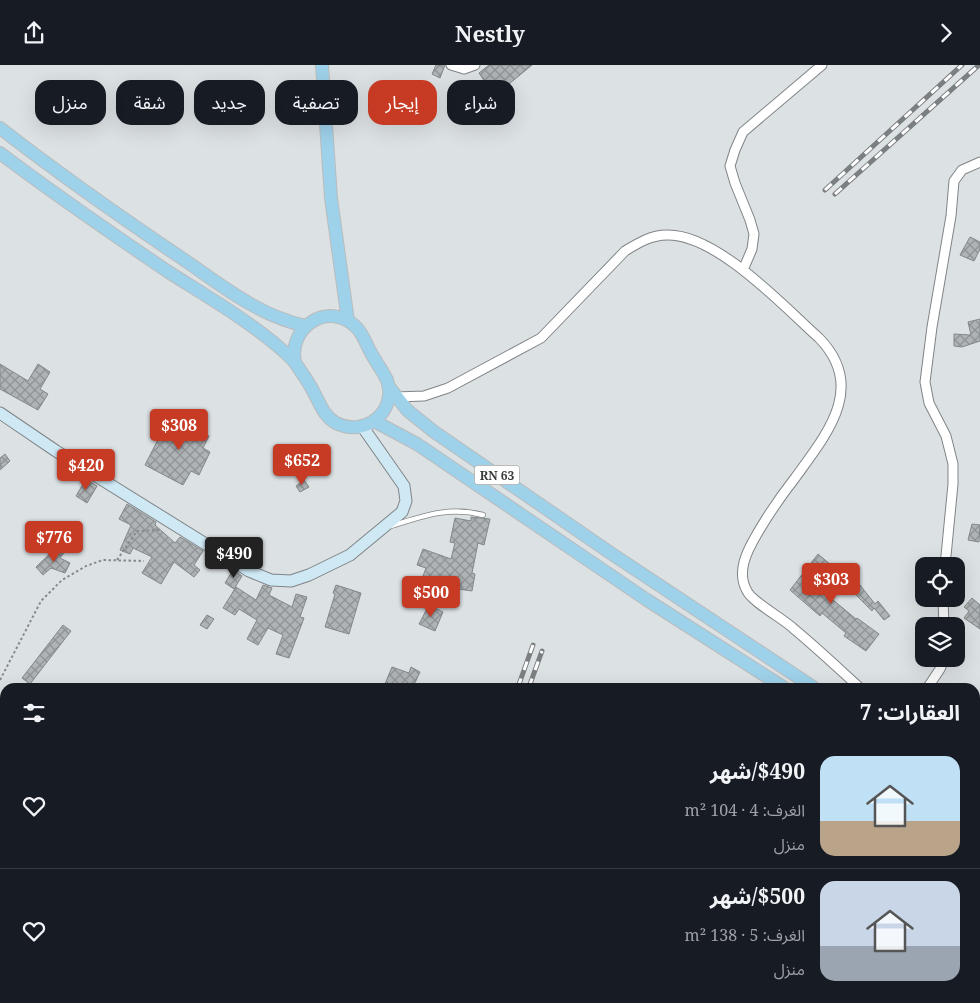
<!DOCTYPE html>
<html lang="ar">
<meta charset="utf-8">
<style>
:root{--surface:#171b24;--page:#20242c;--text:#f1f3f6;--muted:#9ea1a6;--line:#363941;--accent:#c73b25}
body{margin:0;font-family:"Noto Serif","Noto Sans Arabic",serif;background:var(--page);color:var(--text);direction:rtl;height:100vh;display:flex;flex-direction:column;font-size:19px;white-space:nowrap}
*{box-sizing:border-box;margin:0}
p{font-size:16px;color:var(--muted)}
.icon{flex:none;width:28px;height:28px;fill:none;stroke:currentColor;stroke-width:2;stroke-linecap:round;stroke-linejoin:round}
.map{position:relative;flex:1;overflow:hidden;direction:ltr}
.side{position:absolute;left:0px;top:618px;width:980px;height:321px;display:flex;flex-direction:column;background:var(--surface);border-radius:15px 15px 0 0;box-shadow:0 5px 20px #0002;direction:rtl}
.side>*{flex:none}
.banner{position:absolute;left:15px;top:15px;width:500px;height:45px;direction:rtl;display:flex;gap:10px}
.fabs{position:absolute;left:915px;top:492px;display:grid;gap:10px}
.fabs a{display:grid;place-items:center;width:50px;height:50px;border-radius:10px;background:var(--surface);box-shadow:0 5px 20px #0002;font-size:25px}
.price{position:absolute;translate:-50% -42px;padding:0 11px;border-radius:5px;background:var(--accent);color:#fff;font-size:16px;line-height:32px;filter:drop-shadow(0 1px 2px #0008)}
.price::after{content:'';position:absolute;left:50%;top:30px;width:15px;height:11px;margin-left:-8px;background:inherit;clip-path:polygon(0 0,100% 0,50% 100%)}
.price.active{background:#222;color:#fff}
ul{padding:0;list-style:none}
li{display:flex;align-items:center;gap:15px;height:125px;padding:0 20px}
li+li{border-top:1px solid var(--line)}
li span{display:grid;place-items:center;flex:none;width:140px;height:100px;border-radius:15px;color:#555}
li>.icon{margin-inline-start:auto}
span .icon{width:60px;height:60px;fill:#fffc;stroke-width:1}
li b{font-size:21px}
h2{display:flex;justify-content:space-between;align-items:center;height:60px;padding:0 20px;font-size:21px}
.chip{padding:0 18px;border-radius:15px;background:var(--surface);box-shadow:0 5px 20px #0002;font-size:18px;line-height:45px}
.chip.active{background:var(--accent);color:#fff}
header{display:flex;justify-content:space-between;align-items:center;height:65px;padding:0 20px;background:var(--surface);font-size:22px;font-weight:700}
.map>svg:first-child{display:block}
.building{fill:url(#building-cross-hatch);stroke:#83888a}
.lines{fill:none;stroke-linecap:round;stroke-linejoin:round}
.service-casing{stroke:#808487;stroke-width:6}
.minor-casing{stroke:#808487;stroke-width:11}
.secondary-casing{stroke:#808487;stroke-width:13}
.primary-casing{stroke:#bbbcbc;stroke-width:14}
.path{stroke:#878a8c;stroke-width:2;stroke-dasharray:2.5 2.5;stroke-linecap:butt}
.service{stroke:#fff;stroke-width:4.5}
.minor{stroke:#fff;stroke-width:9}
.secondary{stroke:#cee8f4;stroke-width:11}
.primary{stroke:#9ed1ea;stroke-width:12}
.rail-casing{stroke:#7c7f81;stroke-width:5}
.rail{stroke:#fff;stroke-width:3;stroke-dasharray:9;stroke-linecap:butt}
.labels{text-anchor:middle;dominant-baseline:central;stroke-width:4.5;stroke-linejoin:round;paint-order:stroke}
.shield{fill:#fff;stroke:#747576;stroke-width:1}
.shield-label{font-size:12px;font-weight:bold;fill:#383a3b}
</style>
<header><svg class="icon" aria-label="forward" viewBox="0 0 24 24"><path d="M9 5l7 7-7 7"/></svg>Nestly<svg class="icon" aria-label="share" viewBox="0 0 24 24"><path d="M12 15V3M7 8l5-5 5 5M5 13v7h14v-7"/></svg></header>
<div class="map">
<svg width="980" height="938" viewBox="0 0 980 938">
<defs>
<pattern id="building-cross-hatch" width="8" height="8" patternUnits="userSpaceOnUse" patternTransform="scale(1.25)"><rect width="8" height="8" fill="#aeb3b6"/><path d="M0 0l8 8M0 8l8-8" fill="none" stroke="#8f9395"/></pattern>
</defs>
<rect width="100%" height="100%" fill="#dce1e4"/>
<path class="building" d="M436,0h9l-5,13 -8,-4z
M489,0h43l-23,19 3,4 -11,7 -2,-2 -9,6 -7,-11 4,-3 -8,-12z
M970,172l10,5v7l-6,12 -14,-6z
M980,254v22l-18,6 -8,-1v-12l17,1 -3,-13z
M0,299l28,17 10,-17 12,8 -10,17 8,5 -10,16 -38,-21z
M170,351l39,20 -6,12 7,4 -11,23 -8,-4 -8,14 -38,-20z
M5,389l5,7 -10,9v-12z
M86,414l11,7 -10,17 -11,-7z
M304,415l5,7 -9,5 -4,-6z
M127,439l29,18 -1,3 20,18 5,-6 23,14 -9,14 6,5 -6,7 -20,-15 -13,22 -19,-11 10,-16 -19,-9 -3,6 -10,-4 11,-25 -12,-6z
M471,452l19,2 -6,26 -6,-2 -6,30 3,1 -3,17 -14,-2 -1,7 -9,-2 -1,4 -30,-6 9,-24 -9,-3 6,-16 28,10 4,-16 -5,-1 5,-24 16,3z
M972,459l8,1 -1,17 -11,-2z
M57,482l7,6 -4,5 10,5 -5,10 -14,-5 -8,7 -7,-8z
M818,489l13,11 -16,20 41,34 1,-1 22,16 -13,17 -22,-15 2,-3 -24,-20 -2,3 -30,-26z
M233,505l9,6 -8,13 -9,-6z
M856,515l19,24 3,-3 12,15 -6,4 -10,-12 -2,3 -24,-24z
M263,520l9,3 -3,7 23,12 4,-13 11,3 -7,20 4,1 -15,40 -13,-4 7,-19 -15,-7 -10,17 -11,-6 10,-19 -18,-11 -4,6 -12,-7 13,-21 20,13z
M336,520l25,8 -12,41 -24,-7 10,-33 -2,-1z
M972,533l8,7v24l-16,-11 5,-7 -5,-4z
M429,540l14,7 -8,19 -16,-7z
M207,550l7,4 -7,10 -7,-4z
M63,560l8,6 -41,53 -8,-6z
M392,602l17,6 2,-6 9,5 -7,15h-20l-8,-3z"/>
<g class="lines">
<g class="service-casing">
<path id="service" d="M391,461c33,-10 58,-20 92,-11"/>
</g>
<g class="minor-casing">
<path id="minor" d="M451,0l13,4 11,-4
M743,205l9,-21 2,-15 -4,-14 -15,-37 -5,-17 5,-16 8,-18 79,-67
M396,332l28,-1 24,-8 93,-50 84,-87c13,-8 26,-16 42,-16 50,-1 116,71 152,103 48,49 8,96 -24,140 -14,18 -27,37 -38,56 -10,17 -21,38 -10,57 5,11 37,28 47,38 23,19 44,39 65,58
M945,501l8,-82v-20l-7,-28 -17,-33 -4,-21 7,-55 19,-111 3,-35 8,-11 18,-8
M943,534l1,27
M928,622l12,-18 4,-10
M975,675l5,-23
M975,732l5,3"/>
</g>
<g class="secondary-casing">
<path id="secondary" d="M0,348l56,38 193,120 22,9 20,1 18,-6 41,-20 52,-43 4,-11 -2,-15 -42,-60"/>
</g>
<g class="primary-casing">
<path id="primary" d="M322,0l9,133 17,123
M0,63c58,45 119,88 180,129 40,27 78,59 126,69
M0,88c54,41 111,80 167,118 36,23 74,45 107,72 7,6 16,13 22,21 5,8 12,17 16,25 7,12 11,27 24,34 29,15 62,-12 51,-43 -5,-10 -11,-18 -16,-27 -5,-9 -8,-20 -16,-27 -27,-25 -67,1 -60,36
M390,323l17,22 26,21 179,123 201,133
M374,356l43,23 230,156 136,87
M975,750l5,5
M975,772l5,5"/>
</g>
<path class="path" d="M117,495l20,-29 22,-1 1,-1
M0,615l41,-79 21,-21 24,-14 17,-6 41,1"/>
<use href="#service" class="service"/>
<use href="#minor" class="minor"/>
<use href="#secondary" class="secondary"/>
<use href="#primary" class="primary"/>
<g class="rail-casing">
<path id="rail" d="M825,125l137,-125
M835,129l144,-129
M518,622l15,-42
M529,622l13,-36
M430,938v-4
M439,938l1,-4"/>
</g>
<use href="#rail" class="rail"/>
</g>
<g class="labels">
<rect class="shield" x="474.5" y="400.5" width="45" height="19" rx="4"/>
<g class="shield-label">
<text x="497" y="410">RN 63</text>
</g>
</g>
</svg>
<div class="fabs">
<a><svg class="icon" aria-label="locate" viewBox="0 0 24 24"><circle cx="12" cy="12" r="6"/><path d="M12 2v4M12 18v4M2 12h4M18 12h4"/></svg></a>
<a><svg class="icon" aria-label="layers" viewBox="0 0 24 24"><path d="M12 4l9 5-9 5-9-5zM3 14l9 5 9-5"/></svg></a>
</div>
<b class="price" style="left:179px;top:386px">$308</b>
<b class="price" style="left:302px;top:421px">$652</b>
<b class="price" style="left:86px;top:426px">$420</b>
<b class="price" style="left:54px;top:498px">$776</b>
<b class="price active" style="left:234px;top:514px">$490</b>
<b class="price" style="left:831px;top:540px">$303</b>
<b class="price" style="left:431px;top:553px">$500</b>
<div class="banner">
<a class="chip">شراء</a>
<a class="chip active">إيجار</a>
<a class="chip">تصفية</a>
<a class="chip">جديد</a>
<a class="chip">شقة</a>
<a class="chip">منزل</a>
</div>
<section class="side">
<h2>العقارات: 7<svg class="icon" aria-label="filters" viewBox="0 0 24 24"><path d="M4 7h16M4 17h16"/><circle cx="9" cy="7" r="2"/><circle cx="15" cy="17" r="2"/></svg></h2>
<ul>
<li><span style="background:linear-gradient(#bfe0f5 65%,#b9a48a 0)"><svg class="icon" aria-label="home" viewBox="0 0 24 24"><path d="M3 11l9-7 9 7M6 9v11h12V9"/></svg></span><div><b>$490/شهر</b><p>الغرف: 4 · 104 m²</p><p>منزل</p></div><svg class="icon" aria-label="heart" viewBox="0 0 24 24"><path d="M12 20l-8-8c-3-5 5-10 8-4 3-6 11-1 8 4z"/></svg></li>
<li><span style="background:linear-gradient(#c9d6e8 65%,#9aa5b1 0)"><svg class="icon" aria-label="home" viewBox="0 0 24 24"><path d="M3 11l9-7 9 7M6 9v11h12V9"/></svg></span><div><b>$500/شهر</b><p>الغرف: 5 · 138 m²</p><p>منزل</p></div><svg class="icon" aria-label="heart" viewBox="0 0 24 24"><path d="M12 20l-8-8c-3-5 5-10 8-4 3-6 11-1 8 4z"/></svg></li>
</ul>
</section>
</div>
